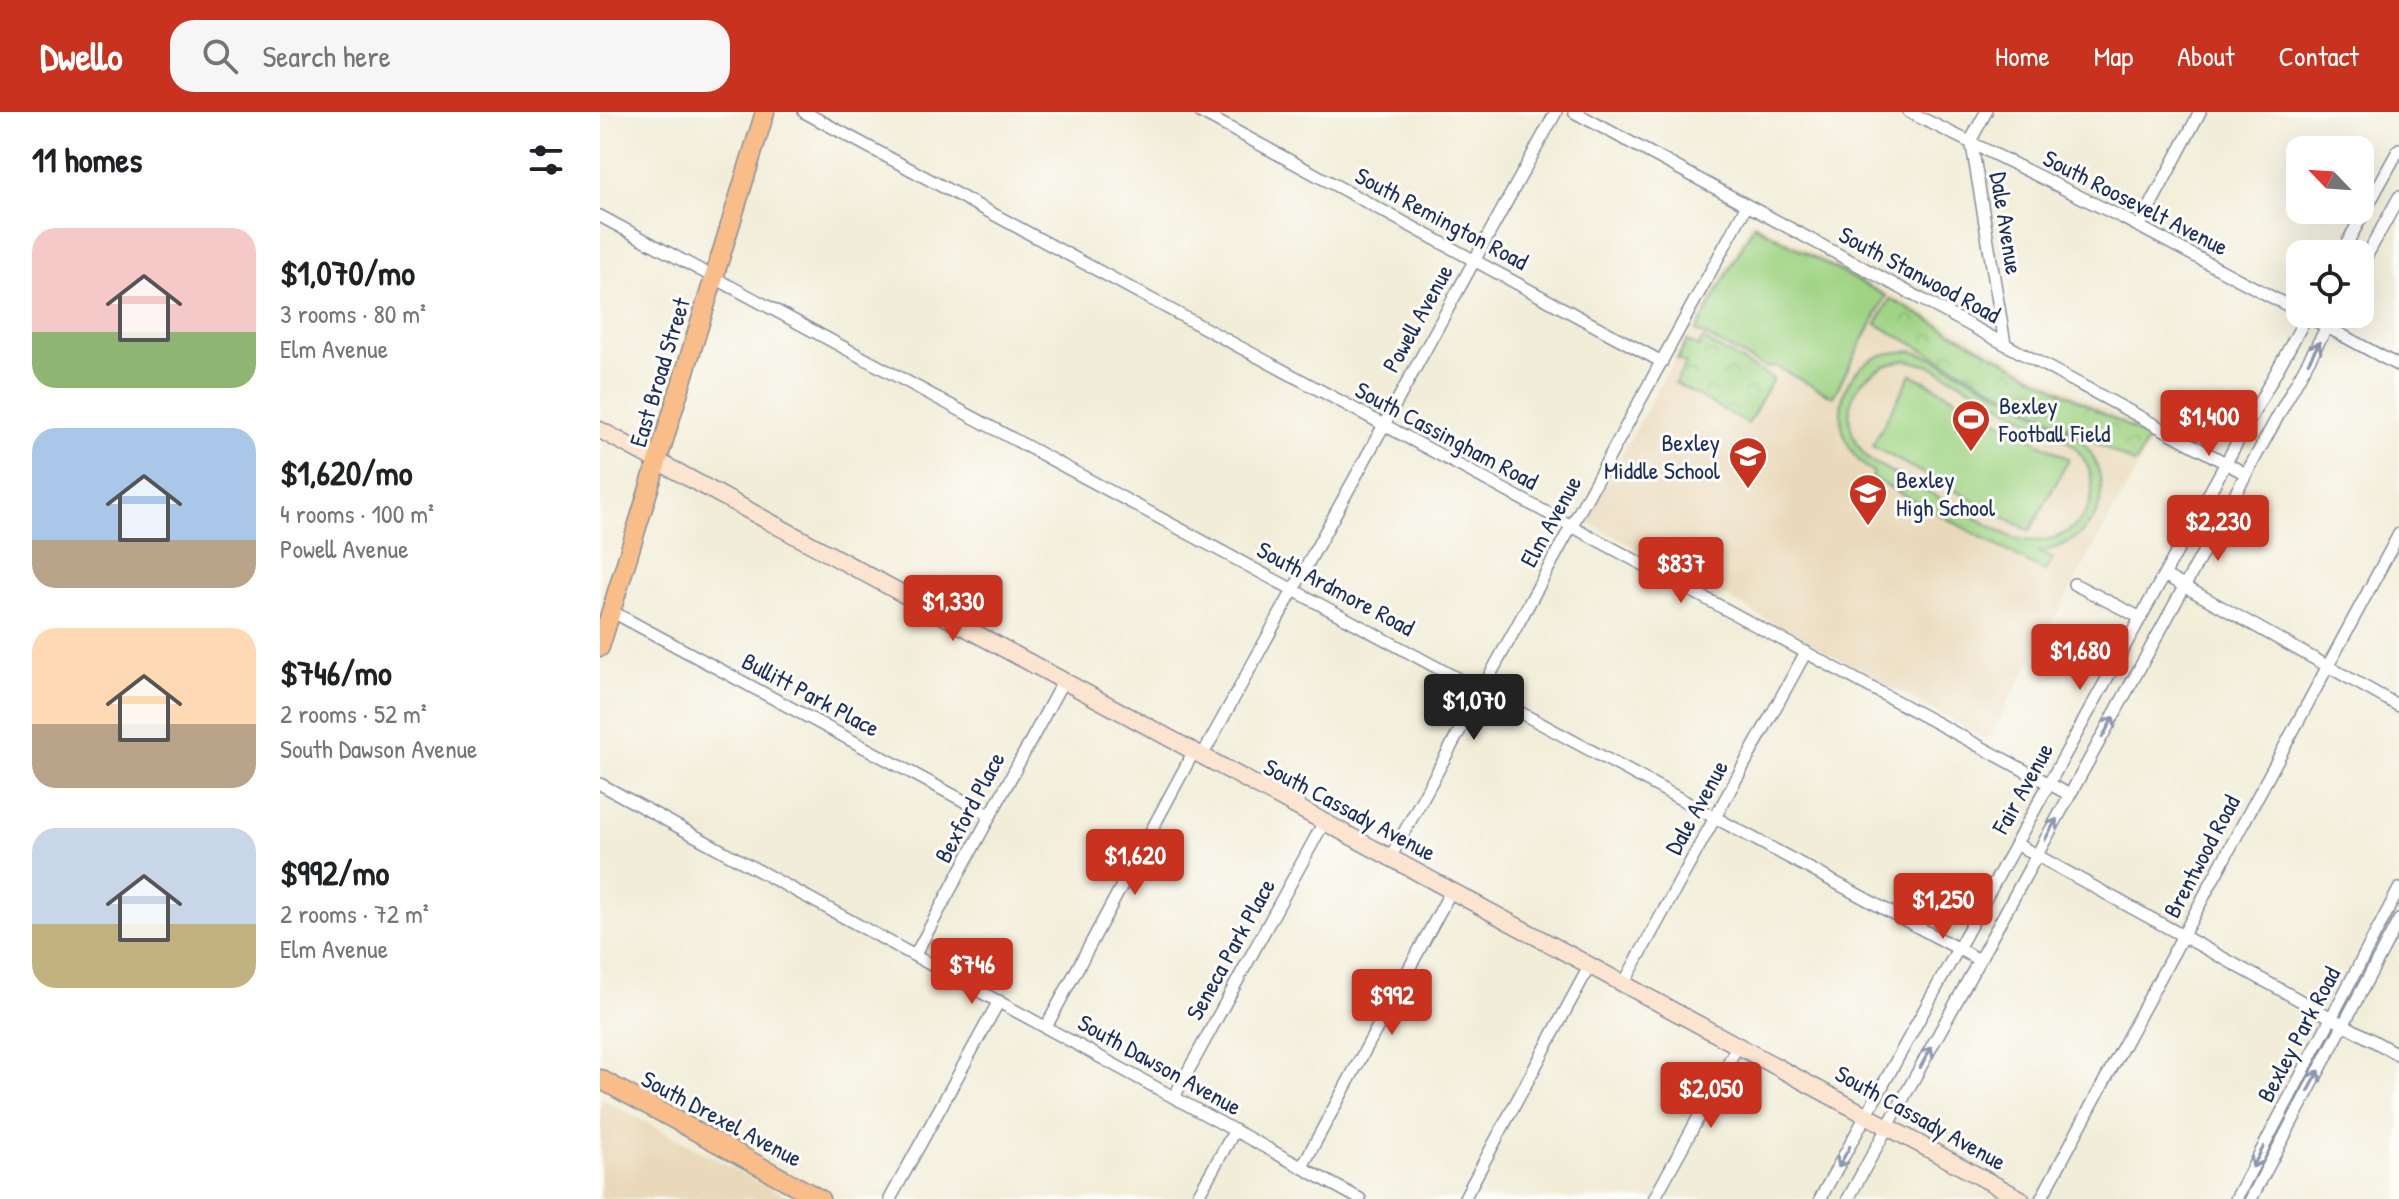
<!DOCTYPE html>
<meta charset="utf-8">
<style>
:root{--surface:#fff;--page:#f6f6f6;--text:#202124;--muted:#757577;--accent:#c8321e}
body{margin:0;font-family:"Patrick Hand",sans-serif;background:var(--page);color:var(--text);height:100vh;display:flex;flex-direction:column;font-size:30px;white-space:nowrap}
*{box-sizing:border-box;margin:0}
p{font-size:26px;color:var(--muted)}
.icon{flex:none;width:44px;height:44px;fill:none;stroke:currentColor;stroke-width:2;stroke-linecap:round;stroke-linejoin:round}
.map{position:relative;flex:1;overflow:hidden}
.sheet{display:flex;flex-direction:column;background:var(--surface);width:600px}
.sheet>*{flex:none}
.needle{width:52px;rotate:295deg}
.buttons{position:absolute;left:1686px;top:24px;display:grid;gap:16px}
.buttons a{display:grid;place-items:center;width:88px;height:88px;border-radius:16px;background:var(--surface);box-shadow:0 8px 32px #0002;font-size:40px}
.price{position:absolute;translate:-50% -68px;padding:0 18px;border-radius:8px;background:var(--accent);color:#fff;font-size:26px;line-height:52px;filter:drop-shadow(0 2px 4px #0008)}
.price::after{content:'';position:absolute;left:50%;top:48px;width:24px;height:18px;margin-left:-12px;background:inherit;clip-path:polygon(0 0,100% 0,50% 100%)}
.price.selected{background:#222;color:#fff}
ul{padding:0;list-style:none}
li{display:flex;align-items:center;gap:24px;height:200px;padding:0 32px}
li span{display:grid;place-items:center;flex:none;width:224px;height:160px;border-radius:24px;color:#555}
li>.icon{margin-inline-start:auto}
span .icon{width:96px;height:96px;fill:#fffc;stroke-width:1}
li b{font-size:34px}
h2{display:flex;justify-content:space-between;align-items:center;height:96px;padding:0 32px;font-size:34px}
header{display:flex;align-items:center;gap:48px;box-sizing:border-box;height:112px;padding:0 40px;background:var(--accent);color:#fff}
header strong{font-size:38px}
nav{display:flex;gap:44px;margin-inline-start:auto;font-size:28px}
.search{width:560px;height:72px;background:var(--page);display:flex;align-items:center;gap:20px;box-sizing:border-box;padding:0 28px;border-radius:24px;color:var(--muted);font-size:30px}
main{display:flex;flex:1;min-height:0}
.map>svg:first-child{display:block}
.built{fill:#e9d9ba}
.grass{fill:#a0d485;stroke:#5e8272;stroke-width:2;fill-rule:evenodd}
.park{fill:url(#park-crowns);stroke:#5e8272;stroke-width:2}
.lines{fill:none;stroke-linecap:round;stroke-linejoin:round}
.street-casing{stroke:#868e9b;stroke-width:14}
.secondary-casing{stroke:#868e9b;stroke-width:19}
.primary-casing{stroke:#868e9b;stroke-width:21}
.street{stroke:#fff;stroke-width:11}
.secondary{stroke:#fce5d0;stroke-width:16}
.primary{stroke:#f8bd89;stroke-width:18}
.oneway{stroke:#8d97ae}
.labels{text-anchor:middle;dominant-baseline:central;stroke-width:6;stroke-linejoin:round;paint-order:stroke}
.street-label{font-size:24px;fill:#1b2f5e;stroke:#fdfcf7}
.poi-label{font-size:24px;fill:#1b2f5e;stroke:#fdfcf7;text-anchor:start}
</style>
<header>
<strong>Dwello</strong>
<div class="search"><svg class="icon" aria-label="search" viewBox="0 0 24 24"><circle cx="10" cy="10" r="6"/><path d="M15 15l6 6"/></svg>Search here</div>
<nav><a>Home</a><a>Map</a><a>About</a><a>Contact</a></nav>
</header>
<main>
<section class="sheet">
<h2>11 homes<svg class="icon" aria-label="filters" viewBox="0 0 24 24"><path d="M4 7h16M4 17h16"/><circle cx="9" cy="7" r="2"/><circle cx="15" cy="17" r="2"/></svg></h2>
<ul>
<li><span style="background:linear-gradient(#f6c9c9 65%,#8fb573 0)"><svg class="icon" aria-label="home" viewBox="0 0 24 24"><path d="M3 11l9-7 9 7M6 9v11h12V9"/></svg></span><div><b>$1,070/mo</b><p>3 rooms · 80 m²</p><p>Elm Avenue</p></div></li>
<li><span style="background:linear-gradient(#a9c7e8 70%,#b9a48a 0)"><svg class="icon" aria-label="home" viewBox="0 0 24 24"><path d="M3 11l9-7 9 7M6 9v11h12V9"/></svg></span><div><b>$1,620/mo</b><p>4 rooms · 100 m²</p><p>Powell Avenue</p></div></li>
<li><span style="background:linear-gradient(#ffd9b3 60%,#b9a48a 0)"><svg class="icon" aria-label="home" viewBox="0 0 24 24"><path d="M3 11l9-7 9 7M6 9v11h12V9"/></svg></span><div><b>$746/mo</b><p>2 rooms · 52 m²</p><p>South Dawson Avenue</p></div></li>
<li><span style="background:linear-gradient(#c9d6e8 60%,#c2b280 0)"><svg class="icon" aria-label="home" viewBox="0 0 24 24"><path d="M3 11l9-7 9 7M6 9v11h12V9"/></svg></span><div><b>$992/mo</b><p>2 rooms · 72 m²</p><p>Elm Avenue</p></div></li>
</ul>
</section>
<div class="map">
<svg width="1799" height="1087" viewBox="0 0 1799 1087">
<defs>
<pattern id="park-crowns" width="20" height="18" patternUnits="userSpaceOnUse" patternTransform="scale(2)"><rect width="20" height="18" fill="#a0d485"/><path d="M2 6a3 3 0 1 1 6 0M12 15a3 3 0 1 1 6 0" fill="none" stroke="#89b675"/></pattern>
</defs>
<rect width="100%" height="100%" fill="#fdfcf7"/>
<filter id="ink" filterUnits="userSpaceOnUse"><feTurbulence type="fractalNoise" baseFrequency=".0125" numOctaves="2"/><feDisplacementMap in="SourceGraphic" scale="16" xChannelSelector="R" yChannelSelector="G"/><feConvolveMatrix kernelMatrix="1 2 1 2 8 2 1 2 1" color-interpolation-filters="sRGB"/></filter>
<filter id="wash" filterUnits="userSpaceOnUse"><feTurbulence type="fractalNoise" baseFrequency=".006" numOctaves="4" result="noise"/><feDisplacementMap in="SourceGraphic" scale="32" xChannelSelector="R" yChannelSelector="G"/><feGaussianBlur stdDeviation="1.8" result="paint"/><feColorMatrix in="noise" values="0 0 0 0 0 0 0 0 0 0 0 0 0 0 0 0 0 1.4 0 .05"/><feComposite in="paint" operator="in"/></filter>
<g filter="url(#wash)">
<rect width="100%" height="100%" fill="#f1edd8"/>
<path class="built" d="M1152,108l403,216 -167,304 -403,-220z
M0,986l191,101h-191z"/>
<path class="grass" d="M1154,113l132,71 -53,101 -58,-31 -9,2 -70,-37z
M1312,239l21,7c33,17 66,35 98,52 18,10 39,18 52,33 17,17 23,46 14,69 -11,24 -34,36 -58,40l14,7 -8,13 -173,-94 2,-5c-44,-26 -46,-98 6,-117 10,-4 22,-4 32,-5zM1306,248l25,6 135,74c54,41 18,116 -53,98l-144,-78c-38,-42 -18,-92 37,-100z
M1311,262l158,85 -39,72 -158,-85z"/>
<path class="park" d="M1290,187l259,139 -14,26 -259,-140z
M1103,227l70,40 -25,45 -73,-41 11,-19 -9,-5 10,-18 11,6z"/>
</g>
<g filter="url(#ink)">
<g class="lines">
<g class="street-casing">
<path id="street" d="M204,0l1266,683
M600,0l462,250
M974,0l672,362
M1309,0l214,106 177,94
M1386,0l-14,26v7l33,199
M0,104l1379,744
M1539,115l61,-115
M1741,142l58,-105
M1760,156l39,-71
M1703,202l96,52
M1564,463l235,131
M1474,472l67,34
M11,499l379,204
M602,644l354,-644
M0,672l760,415
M1416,732l383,211
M790,746l357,-653
M315,843l148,-274
M1024,871l182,-331
M446,915l148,-276
M574,985l150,-275
M702,1055l149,-276
M290,1087l109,-198
M596,1087l39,-69
M864,1087l126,-234
M1054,1087l84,-154
M1220,1087l488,-885
M1248,1087l486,-885
M1441,1087l358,-665
M1636,1087l163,-310
M1651,1087l148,-279"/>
</g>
<g class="secondary-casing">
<path id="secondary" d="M0,318l1421,769"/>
</g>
<g class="primary-casing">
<path id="primary" d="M0,535l165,-535
M0,967l220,120"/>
</g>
<use href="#street" class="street"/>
<use href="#secondary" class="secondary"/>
<use href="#primary" class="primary"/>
</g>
<defs><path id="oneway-shaft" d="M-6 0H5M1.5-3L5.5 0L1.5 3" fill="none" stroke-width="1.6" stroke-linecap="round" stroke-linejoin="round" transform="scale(2)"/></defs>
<g class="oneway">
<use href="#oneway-shaft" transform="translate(1714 240) rotate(-61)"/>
<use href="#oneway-shaft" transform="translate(1508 615) rotate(-61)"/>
<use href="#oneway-shaft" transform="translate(1451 717) rotate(-61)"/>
<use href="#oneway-shaft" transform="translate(1326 945) rotate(-61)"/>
<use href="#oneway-shaft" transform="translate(1714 969) rotate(-62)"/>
<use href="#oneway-shaft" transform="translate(1244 1045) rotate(119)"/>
<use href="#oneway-shaft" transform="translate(1658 1045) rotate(118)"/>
</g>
</g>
<defs>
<g id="stadium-pin" transform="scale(2)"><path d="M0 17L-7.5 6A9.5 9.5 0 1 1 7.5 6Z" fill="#c8321e" stroke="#fdfcf7"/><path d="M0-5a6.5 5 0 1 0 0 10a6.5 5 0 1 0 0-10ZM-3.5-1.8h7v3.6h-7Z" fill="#fff"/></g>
<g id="school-pin" transform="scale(2)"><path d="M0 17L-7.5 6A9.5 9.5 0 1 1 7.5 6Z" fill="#c8321e" stroke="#fdfcf7"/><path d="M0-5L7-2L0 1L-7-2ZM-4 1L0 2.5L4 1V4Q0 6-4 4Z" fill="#fff"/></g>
</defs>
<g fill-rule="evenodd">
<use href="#stadium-pin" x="1371" y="307"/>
<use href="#school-pin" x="1148" y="344"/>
<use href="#school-pin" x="1268" y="381"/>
</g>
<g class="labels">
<g class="street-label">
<text transform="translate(1536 90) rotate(27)">South Roosevelt Avenue</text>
<text transform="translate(842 106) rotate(28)">South Remington Road</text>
<text transform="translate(1407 111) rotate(81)">Dale Avenue</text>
<text transform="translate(1320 162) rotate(28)">South Stanwood Road</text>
<text transform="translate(817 206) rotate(-61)">Powell Avenue</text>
<text transform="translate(59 260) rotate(-73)">East Broad Street</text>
<text transform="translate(847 323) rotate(28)">South Cassingham Road</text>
<text transform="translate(950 409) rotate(-61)">Elm Avenue</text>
<text transform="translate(736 476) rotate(28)">South Ardmore Road</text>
<text transform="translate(211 582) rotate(28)">Bullitt Park Place</text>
<text transform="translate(1422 676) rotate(-61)">Fair Avenue</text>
<text transform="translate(369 695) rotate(-62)">Bexford Place</text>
<text transform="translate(1096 695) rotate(-61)">Dale Avenue</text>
<text transform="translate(750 697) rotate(28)">South Cassady Avenue</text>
<text transform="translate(1601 744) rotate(-62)">Brentwood Road</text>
<text transform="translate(630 837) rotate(-61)">Seneca Park Place</text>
<text transform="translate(1698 922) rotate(-62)">Bexley Park Road</text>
<text transform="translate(560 952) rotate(29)">South Dawson Avenue</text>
<text transform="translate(1321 1005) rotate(29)">South Cassady Avenue</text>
<text transform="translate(122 1006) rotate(28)">South Drexel Avenue</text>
</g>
<g class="poi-label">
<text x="1399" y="293">Bexley<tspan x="1399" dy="28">Football Field</tspan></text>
<text x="1120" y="330" text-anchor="end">Bexley<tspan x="1120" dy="28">Middle School</tspan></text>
<text x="1296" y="367">Bexley<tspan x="1296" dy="28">High School</tspan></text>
</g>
</g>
</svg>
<div class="buttons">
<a><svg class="needle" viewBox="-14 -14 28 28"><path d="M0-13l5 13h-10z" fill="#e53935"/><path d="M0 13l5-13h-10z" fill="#757577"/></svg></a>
<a><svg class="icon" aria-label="locate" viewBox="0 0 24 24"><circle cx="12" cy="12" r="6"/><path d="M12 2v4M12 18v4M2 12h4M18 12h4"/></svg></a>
</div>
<b class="price" style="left:1609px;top:346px">$1,400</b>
<b class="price" style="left:1618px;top:451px">$2,230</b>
<b class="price" style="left:1081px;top:493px">$837</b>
<b class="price" style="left:353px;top:531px">$1,330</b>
<b class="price" style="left:1480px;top:580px">$1,680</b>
<b class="price selected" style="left:874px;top:630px">$1,070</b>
<b class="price" style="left:535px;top:785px">$1,620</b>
<b class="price" style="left:1343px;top:829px">$1,250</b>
<b class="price" style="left:372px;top:894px">$746</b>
<b class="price" style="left:792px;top:925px">$992</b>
<b class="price" style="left:1111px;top:1018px">$2,050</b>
</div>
</main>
